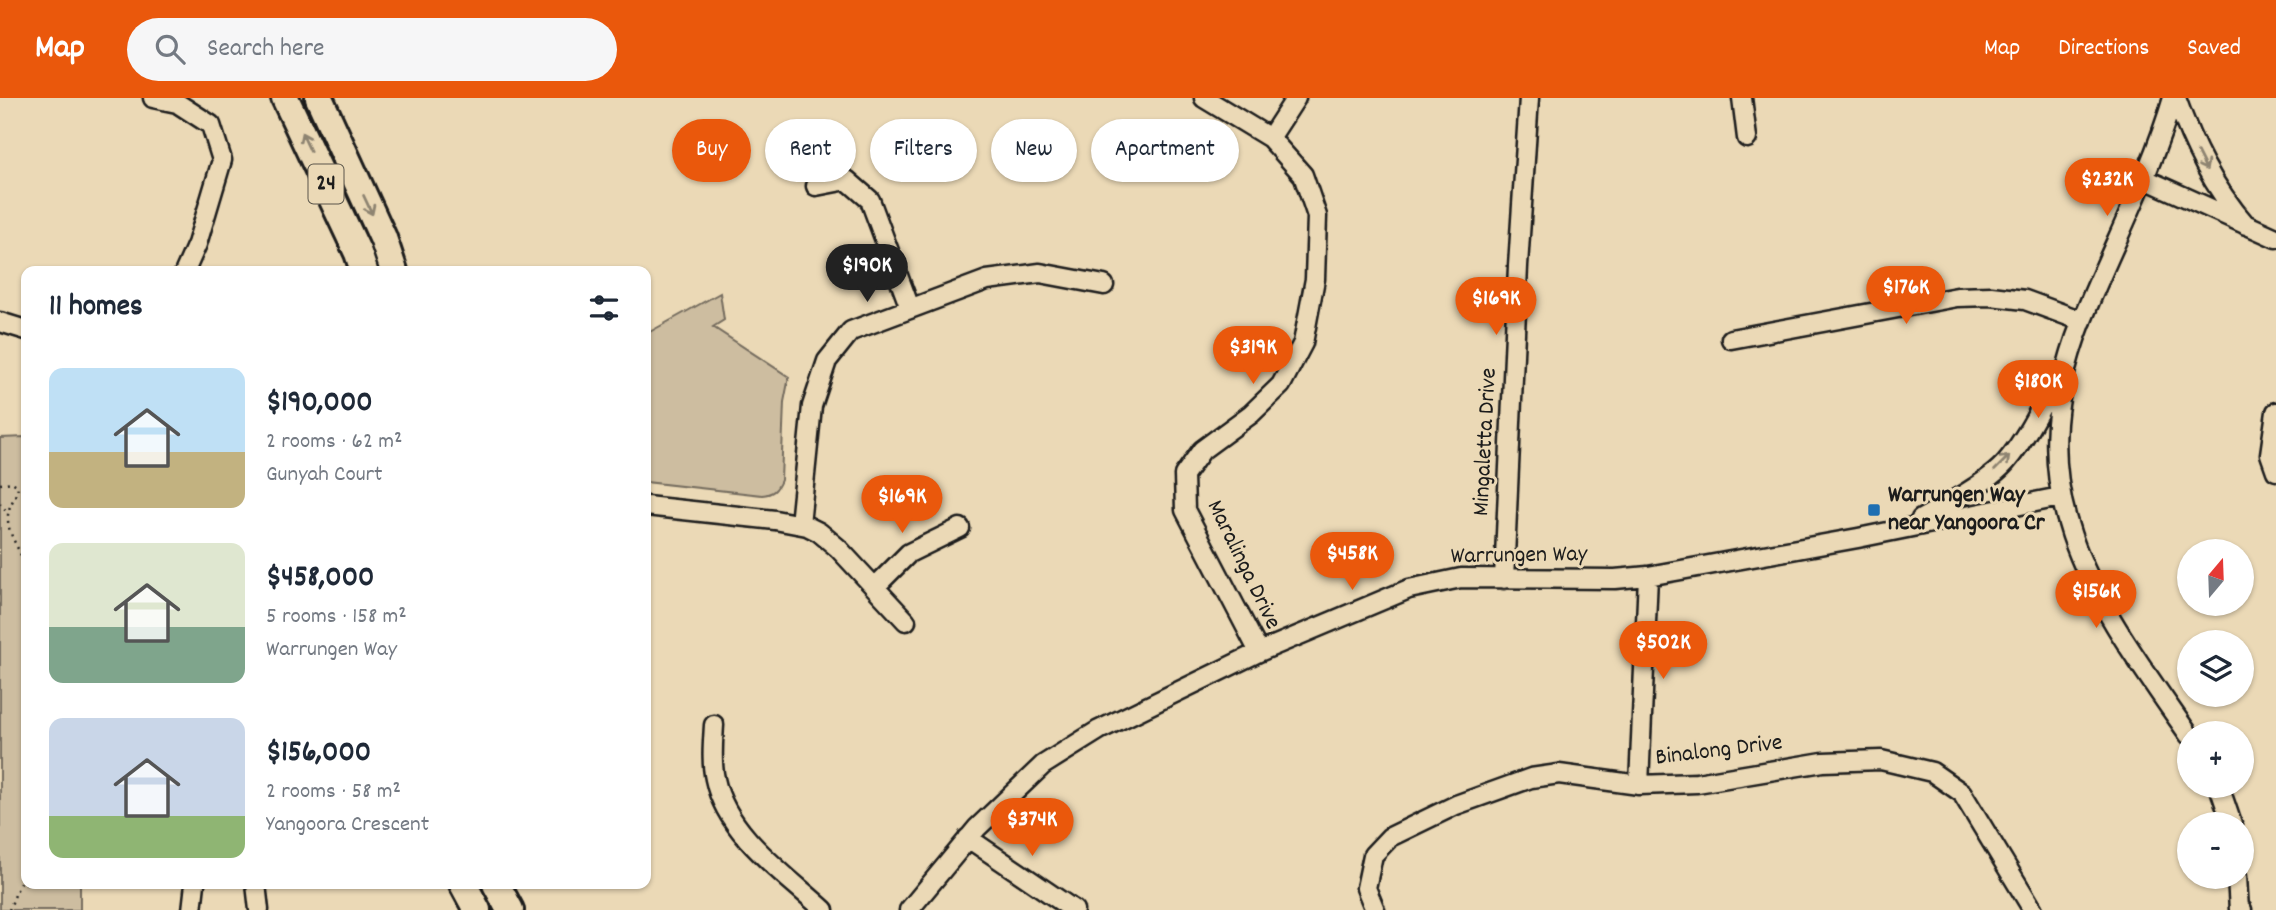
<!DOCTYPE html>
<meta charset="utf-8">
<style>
:root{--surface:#fff;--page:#f6f6f7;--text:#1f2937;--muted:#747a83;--accent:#ea580c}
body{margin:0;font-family:Dekko,sans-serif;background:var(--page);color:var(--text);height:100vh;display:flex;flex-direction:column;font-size:26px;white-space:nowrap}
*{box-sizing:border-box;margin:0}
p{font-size:23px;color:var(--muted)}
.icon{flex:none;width:38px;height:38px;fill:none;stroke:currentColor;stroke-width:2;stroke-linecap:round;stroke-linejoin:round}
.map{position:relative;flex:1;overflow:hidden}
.drawer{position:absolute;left:21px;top:168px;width:630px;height:623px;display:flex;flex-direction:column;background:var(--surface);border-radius:14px;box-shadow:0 2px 5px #0004}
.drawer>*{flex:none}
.top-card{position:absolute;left:672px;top:21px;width:665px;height:63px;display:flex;gap:14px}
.needle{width:46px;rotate:19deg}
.fabs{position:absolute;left:2177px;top:441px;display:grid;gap:14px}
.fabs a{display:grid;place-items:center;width:77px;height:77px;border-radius:50%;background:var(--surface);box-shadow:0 2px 5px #0004;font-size:35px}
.price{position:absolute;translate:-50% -60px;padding:0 16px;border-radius:24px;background:var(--accent);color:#fff;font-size:23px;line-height:46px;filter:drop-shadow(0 2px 4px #0008)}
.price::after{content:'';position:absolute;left:50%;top:42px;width:21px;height:16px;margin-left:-10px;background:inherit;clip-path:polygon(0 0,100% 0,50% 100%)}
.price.current{background:#222;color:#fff}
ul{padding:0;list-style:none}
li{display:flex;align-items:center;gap:21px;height:175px;padding:0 28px}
li span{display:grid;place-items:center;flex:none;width:196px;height:140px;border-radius:14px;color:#555}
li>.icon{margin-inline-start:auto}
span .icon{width:84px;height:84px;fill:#fffc;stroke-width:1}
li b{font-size:30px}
h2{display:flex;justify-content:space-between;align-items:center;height:84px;padding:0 28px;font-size:30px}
.pill{padding:0 24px;border-radius:32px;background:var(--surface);box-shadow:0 2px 5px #0004;font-size:24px;line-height:63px}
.pill.current{background:var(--accent);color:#fff}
header{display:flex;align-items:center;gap:42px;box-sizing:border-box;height:98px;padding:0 35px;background:var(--accent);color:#fff}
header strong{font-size:33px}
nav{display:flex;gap:38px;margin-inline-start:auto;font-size:24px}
.search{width:490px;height:63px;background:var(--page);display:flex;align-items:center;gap:18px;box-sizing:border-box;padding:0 24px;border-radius:38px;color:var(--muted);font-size:26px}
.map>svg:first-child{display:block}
.green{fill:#cdbda0;stroke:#746c5e;stroke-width:2}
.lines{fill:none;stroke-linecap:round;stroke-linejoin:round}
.street-casing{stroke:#1c1c1c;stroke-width:23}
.primary-casing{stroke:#1c1c1c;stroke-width:32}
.path{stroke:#1c1c1c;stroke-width:2.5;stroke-dasharray:2 5;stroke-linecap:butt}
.street{stroke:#ebd9b6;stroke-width:18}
.primary{stroke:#ebd9b6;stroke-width:26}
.oneway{stroke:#8e8471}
.poi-dot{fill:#1f6fb2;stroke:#ebd9b6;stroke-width:2.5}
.labels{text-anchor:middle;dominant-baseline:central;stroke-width:6;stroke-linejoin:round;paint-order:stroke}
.shield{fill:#ebd9b6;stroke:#5a554a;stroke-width:2}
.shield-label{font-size:23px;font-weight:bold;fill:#1c1c1c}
.street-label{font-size:24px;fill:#1c1c1c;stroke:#ebd9b6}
.poi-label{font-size:24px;font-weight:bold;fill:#1c1c1c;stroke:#ebd9b6;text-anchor:start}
</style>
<header>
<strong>Map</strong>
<div class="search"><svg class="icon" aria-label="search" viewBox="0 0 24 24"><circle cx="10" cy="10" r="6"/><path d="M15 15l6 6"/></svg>Search here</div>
<nav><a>Map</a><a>Directions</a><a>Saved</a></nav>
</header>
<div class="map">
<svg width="2276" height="812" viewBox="0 0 2276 812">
<rect width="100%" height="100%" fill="#ebd9b6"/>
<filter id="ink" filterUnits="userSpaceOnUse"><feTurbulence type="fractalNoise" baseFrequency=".0143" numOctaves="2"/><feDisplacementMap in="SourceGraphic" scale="14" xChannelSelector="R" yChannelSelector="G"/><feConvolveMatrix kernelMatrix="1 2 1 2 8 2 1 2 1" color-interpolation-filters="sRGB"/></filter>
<g filter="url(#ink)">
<path class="green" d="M720,195l4,27 -11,7 76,50 -5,25 -3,78c-4,10 -8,14 -19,15l-116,-13v-148z
M26,339v447h54v26h-80v-472z"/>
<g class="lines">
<g class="street-casing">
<path id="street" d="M153,0l24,5 34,22 11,35 -25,84 -12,27
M1204,0l66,40 33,37 14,41 -2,63 -12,64 -22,42 -30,29 -49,36 -18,25 1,35 74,142
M1742,0l5,40
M2173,0c-23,78 -62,150 -92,225 -67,172 13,276 108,412
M2176,0c17,48 37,89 70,127
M1270,40l26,-40
M2145,81l131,59
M816,88l31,-6 23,20 40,108
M0,224l26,8
M1731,241l226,-42 34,-1 34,4 57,21
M2276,314l-6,42 6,17
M646,408l129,14 32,6 12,6 19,16 68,73
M1921,421c23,-13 68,-37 85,-57 22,-26 37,-59 53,-89
M800,426l12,-118 15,-45 24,-30 136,-51 53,-7 64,12
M1504,481l14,-313 11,-168
M875,489l34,-34 51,-25
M714,627c-1,17 -3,37 1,54 11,55 70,95 109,131
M1639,687l9,-209
M2219,688l13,38
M968,740l106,72
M2237,779l2,33h3
M256,786l3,26
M192,812l3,-26
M909,812l68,-82 66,-63 56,-35 160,-78 150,-63 52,-11 154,1 33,-3 210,-38 202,-41
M1375,812l-9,-22 7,-33 17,-18 66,-32 75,-27 28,-4 80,11 58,-2 126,-21 58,-2 51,12 30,21 71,117"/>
</g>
<g class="primary-casing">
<path id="primary" d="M285,0l73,155 6,18
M319,0l64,140 11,33
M463,786l14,26
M496,786l14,26"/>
</g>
<path class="path" d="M0,386l12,-2 6,4c-1,11 -10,19 -10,30 -1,18 11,31 16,47 5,20 -4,43 2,66
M0,405l8,10
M26,648l-3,26 3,23
M9,812l17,-43"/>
<use href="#street" class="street"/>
<use href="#primary" class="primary"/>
</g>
<defs><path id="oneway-shaft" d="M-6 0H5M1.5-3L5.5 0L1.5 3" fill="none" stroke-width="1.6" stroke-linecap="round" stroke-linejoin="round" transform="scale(1.75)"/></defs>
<g class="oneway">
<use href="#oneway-shaft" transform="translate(306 44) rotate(-115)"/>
<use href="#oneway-shaft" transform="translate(2202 63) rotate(63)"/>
<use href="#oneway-shaft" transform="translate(368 107) rotate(65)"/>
<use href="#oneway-shaft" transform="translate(2002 365) rotate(-45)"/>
</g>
</g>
<rect class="poi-dot" x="1867" y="405" width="14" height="14" rx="3.5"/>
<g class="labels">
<rect class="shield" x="308.5" y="66.5" width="35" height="39" rx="5"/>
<g class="shield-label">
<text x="326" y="86">24</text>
</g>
<g class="street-label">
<text transform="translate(1486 344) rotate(-87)">Mingaletta Drive</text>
<text transform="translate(1519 458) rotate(-1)">Warrungen Way</text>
<text transform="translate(1243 467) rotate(64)">Maralinga Drive</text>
<text transform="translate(1719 653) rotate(-7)">Binalong Drive</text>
</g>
<g class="poi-label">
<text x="1888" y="398">Warrungen Way<tspan x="1888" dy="28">near Yangoora Cr</tspan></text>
</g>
</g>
</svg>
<div class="fabs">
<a><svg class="needle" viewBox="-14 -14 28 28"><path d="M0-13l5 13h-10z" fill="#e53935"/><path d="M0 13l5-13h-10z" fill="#747a83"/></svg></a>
<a><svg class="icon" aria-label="layers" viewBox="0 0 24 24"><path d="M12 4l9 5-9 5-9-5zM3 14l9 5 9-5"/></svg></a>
<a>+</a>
<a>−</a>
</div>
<b class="price" style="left:2107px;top:120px">$232K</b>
<b class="price current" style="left:867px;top:206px">$190K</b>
<b class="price" style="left:1906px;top:228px">$176K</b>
<b class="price" style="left:1496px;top:239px">$169K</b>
<b class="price" style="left:1253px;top:288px">$319K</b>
<b class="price" style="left:2038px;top:322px">$180K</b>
<b class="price" style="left:902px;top:437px">$169K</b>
<b class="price" style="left:1352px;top:494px">$458K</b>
<b class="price" style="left:2096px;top:532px">$156K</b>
<b class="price" style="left:1663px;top:583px">$502K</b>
<b class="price" style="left:1032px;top:760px">$374K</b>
<div class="top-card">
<a class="pill current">Buy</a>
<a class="pill">Rent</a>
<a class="pill">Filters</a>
<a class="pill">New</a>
<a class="pill">Apartment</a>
</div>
<section class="drawer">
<h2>11 homes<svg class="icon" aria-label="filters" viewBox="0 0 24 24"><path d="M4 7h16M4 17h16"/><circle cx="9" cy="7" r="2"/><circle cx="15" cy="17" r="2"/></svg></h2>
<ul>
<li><span style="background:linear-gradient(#bfe0f5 60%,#c2b280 0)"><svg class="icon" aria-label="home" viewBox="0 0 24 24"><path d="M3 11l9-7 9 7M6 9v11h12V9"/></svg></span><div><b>$190,000</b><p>2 rooms · 62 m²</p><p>Gunyah Court</p></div></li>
<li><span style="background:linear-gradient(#dfe7d0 60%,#7fa58c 0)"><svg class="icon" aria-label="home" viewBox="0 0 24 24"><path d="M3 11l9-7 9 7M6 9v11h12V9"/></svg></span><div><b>$458,000</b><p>5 rooms · 158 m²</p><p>Warrungen Way</p></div></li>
<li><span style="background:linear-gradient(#c9d6e8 70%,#8fb573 0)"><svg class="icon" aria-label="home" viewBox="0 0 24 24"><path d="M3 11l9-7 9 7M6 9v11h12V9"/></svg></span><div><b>$156,000</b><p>2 rooms · 58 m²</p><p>Yangoora Crescent</p></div></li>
</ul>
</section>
</div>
